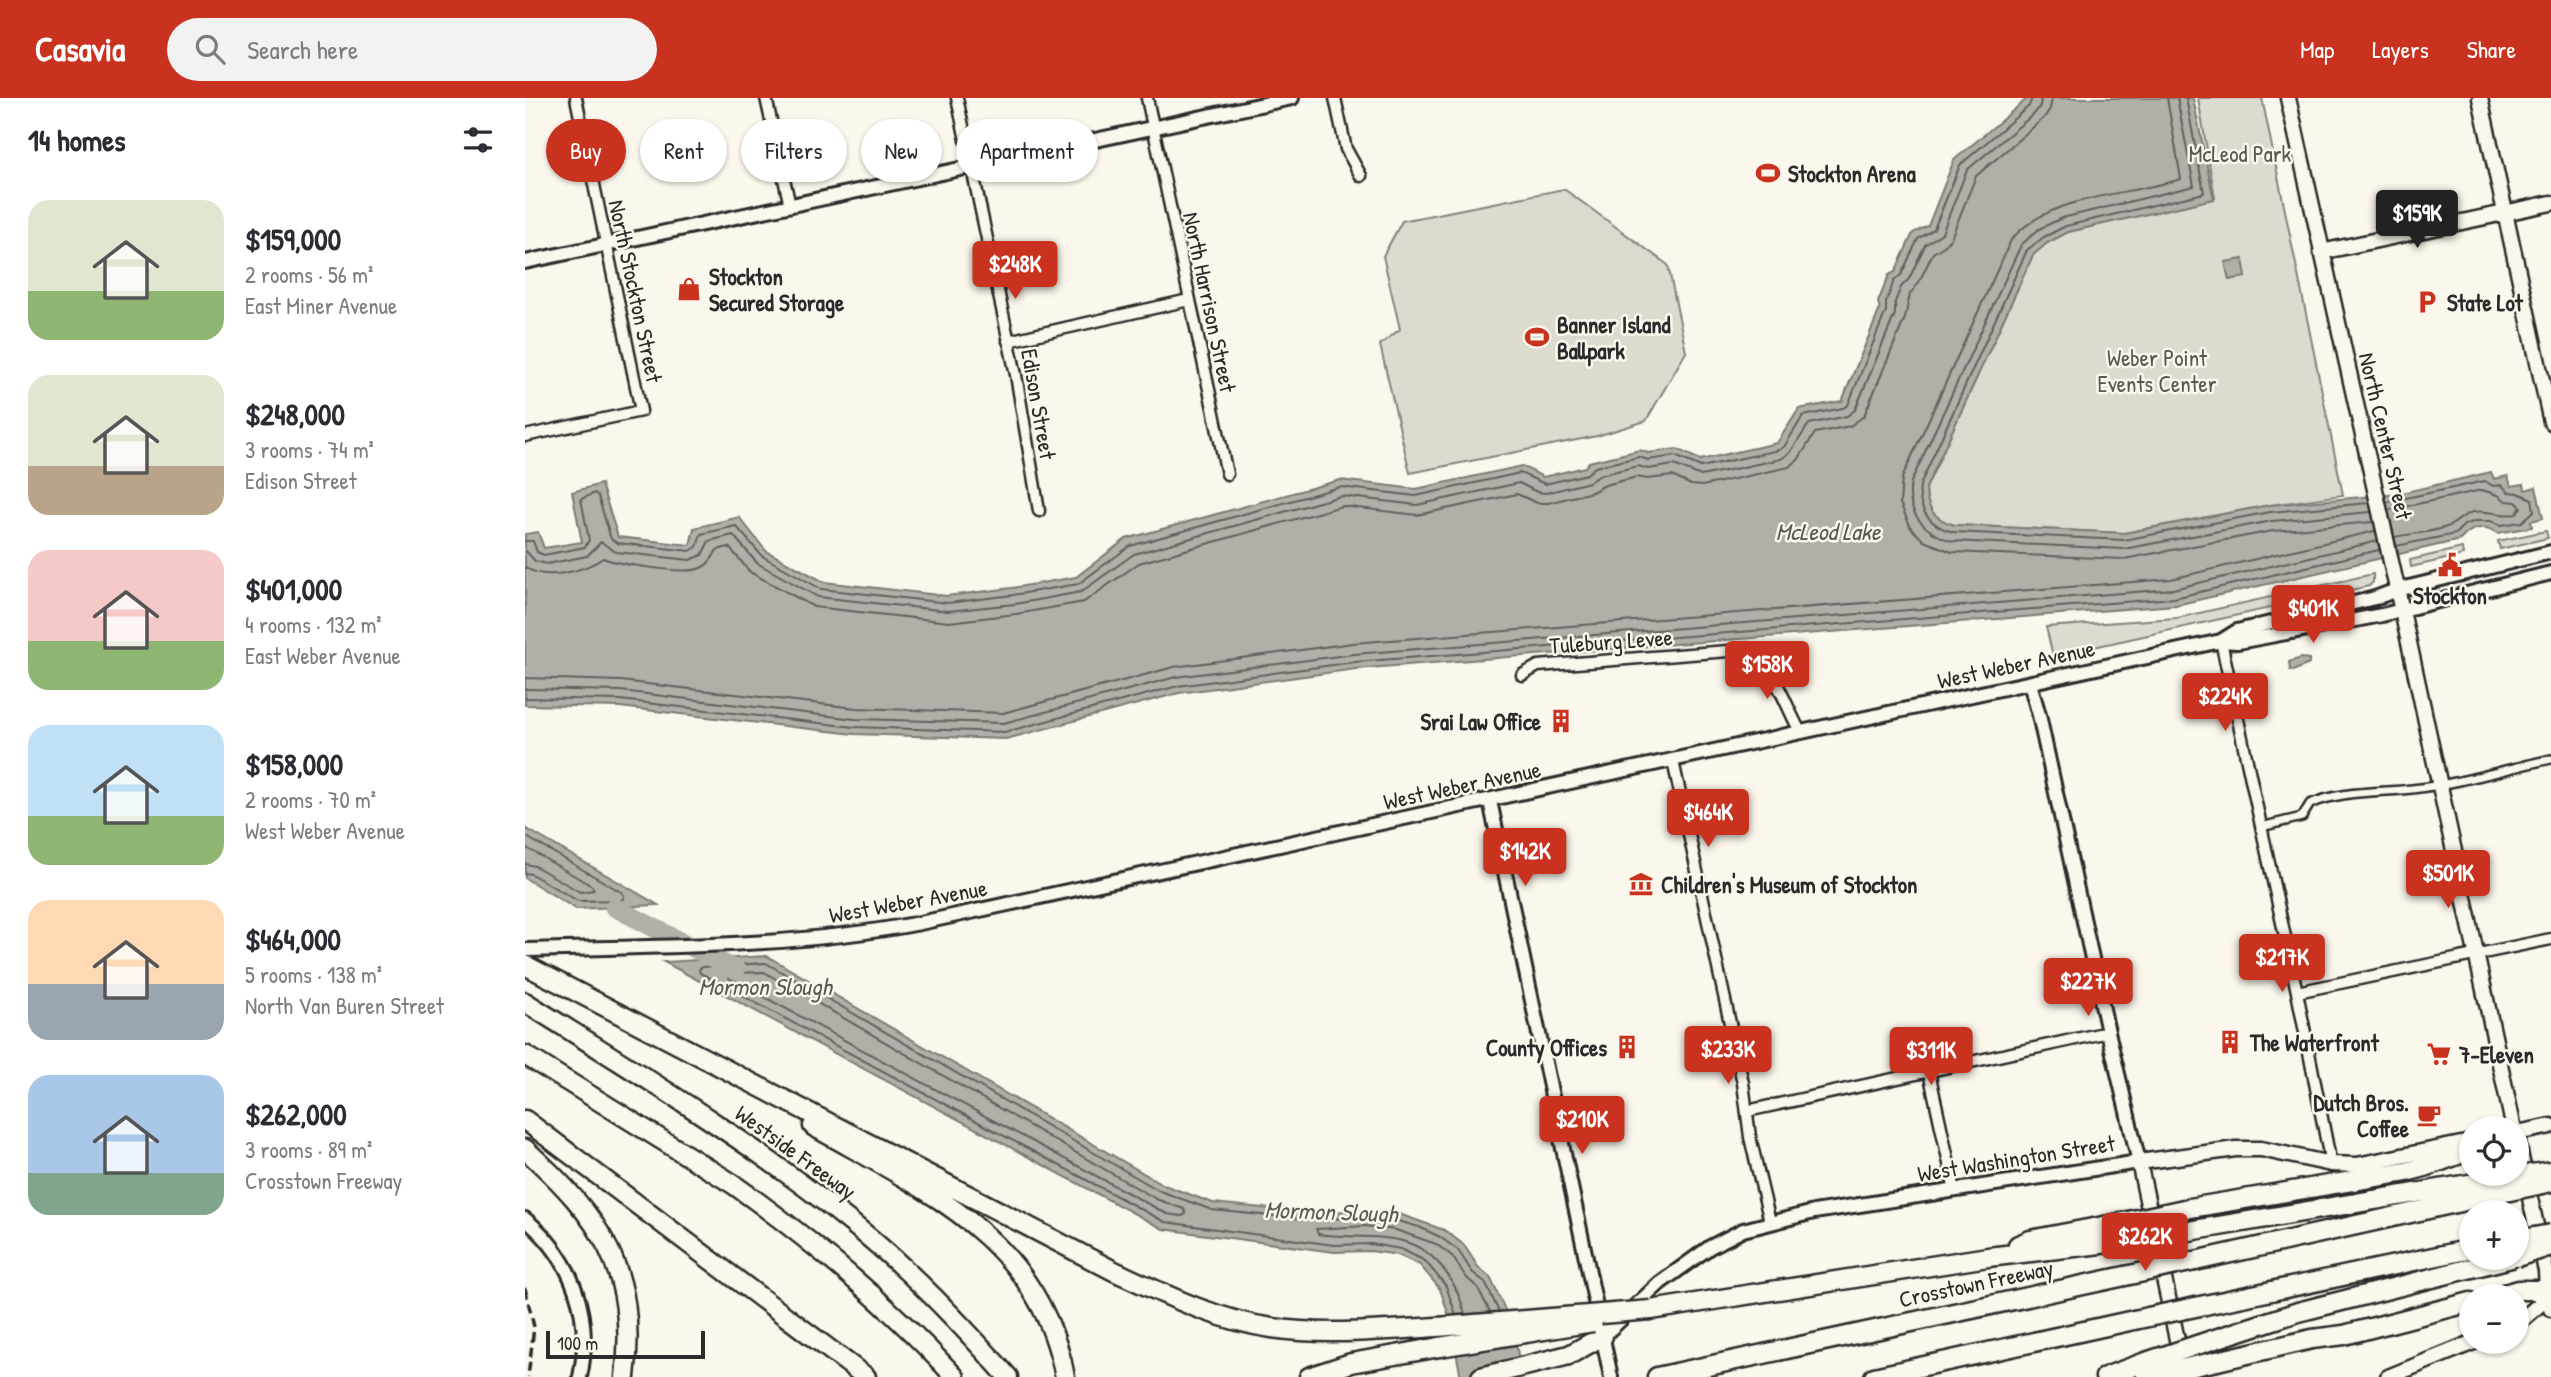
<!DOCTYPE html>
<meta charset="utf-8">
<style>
:root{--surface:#fff;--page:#f2f2f3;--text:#2b2b33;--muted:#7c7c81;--accent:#c8321e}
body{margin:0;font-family:"Patrick Hand",sans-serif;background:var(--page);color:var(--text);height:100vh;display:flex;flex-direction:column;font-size:26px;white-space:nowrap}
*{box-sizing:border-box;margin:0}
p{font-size:23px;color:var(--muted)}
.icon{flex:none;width:38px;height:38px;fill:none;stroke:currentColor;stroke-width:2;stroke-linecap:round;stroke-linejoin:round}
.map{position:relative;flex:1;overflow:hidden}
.side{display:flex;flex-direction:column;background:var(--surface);width:525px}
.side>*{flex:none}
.top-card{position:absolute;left:21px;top:21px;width:665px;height:63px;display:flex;gap:14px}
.controls{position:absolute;left:1934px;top:1018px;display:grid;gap:14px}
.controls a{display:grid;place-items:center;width:70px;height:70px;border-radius:50%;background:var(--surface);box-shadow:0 2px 5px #0004;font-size:35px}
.scale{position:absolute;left:21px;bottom:18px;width:159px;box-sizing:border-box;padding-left:7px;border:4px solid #2b2b2b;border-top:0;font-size:19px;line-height:24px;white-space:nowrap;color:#2b2b2b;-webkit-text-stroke:5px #fbf7ec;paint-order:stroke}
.price{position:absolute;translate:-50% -60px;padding:0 16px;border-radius:7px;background:var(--accent);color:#fff;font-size:23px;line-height:46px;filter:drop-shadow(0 2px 4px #0008)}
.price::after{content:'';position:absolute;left:50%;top:42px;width:21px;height:16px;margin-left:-10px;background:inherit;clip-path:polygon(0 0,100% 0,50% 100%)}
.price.current{background:#222;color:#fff}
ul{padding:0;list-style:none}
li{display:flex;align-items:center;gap:21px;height:175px;padding:0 28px}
li span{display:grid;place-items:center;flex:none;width:196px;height:140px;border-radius:21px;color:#555}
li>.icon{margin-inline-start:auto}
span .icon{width:84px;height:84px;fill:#fffc;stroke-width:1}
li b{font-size:30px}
h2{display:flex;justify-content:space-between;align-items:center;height:84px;padding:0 28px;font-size:30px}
.tag{padding:0 24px;border-radius:32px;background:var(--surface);box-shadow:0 2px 5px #0004;font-size:24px;line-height:63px}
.tag.current{background:var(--accent);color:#fff}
header{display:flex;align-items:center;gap:42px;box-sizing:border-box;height:98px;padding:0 35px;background:var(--accent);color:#fff}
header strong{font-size:33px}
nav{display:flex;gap:38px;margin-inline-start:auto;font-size:24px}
.search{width:490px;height:63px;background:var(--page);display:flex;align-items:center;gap:18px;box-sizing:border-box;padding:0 24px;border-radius:38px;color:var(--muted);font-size:26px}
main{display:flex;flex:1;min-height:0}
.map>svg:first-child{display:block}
.green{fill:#dddad0;stroke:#84827e;stroke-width:2}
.water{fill:#b1afa7;stroke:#7b7a75;stroke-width:2}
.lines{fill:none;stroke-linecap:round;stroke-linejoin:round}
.shore{stroke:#61605d;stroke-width:2}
.river{stroke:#b1afa7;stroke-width:19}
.pedestrian-casing{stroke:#2b2b2b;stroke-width:12}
.minor-casing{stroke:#2b2b2b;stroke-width:15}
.tertiary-casing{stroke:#2b2b2b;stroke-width:18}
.secondary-casing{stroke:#2b2b2b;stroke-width:19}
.motorway-casing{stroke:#2b2b2b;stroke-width:23}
.pedestrian{stroke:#fbf7ec;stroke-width:7}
.minor{stroke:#fbf7ec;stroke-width:10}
.tertiary{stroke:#fbf7ec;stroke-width:12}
.secondary{stroke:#fbf7ec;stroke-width:14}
.motorway{stroke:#fbf7ec;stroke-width:18}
.rail{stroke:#2b2b2b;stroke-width:3.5;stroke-dasharray:10 5;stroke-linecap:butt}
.motorway-bridge-casing{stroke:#2b2b2b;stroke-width:23;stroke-linecap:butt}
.motorway-bridge{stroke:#fbf7ec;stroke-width:18}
.labels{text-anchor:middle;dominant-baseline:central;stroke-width:5;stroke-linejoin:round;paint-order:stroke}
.park-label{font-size:23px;fill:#585754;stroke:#fbf7ec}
.poi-label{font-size:23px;font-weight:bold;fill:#2b2b2b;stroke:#fbf7ec;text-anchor:start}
.street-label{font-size:23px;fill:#2b2b2b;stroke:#fbf7ec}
.water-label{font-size:24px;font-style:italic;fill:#5a5956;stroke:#fbf7ec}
</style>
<header>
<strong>Casavia</strong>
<div class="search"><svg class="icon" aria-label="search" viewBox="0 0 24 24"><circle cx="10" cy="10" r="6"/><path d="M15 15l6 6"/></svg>Search here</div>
<nav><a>Map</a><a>Layers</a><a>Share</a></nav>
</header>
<main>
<section class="side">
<h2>14 homes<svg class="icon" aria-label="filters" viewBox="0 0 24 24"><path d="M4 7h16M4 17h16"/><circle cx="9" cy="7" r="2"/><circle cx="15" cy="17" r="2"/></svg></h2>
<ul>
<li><span style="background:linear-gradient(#dfe7d0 65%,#8fb573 0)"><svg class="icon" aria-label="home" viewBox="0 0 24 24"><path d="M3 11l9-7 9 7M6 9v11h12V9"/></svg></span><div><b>$159,000</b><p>2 rooms · 56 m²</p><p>East Miner Avenue</p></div></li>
<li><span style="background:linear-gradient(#dfe7d0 65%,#b9a48a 0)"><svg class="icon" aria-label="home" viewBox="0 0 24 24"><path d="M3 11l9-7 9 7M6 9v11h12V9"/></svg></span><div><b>$248,000</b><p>3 rooms · 74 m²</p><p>Edison Street</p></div></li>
<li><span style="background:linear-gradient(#f6c9c9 65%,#8fb573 0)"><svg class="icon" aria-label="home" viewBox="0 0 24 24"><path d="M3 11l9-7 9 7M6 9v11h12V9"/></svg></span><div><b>$401,000</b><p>4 rooms · 132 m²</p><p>East Weber Avenue</p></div></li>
<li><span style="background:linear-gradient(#bfe0f5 65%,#8fb573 0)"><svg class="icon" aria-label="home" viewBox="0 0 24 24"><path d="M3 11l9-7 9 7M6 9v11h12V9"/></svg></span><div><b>$158,000</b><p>2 rooms · 70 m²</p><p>West Weber Avenue</p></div></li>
<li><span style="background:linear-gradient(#ffd9b3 60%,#9aa5b1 0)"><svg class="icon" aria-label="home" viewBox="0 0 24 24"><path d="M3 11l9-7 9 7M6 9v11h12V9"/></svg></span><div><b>$464,000</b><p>5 rooms · 138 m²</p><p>North Van Buren Street</p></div></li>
<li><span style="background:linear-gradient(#a9c7e8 70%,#7fa58c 0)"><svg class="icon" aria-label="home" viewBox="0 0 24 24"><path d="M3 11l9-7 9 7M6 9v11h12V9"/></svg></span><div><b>$262,000</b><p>3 rooms · 89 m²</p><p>Crosstown Freeway</p></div></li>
</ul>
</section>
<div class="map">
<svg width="2026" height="1279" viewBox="0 0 2026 1279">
<rect width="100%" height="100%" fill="#fbf7ec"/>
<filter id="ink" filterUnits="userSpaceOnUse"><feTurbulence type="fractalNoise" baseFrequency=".0143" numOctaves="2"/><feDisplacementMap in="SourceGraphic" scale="14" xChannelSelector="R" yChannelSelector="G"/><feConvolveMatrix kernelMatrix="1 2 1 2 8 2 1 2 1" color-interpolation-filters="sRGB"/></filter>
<g filter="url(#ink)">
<path class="green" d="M1673,0h64l81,397 -73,10 -146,28 -169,-8c-20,-5 -29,-16 -29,-37l107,-233 14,-12 21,-11 147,-34z
M1039,91l104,76 18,87 -40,69 -49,15 -187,37 -30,-128 20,-16 -17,-73 19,-35z
M2021,433l2,7 -48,11 -2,-8z
M1937,450l1,7 -52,12 -1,-7z
M1848,476v8l-4,4 -316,70 -7,-29 131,-9z"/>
<path class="water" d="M1503,0h165l21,101 -146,33 -21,11 -14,12 -107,233c0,21 9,32 29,37l169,8 146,-28 128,-11 93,-22 3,7 14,-3 3,10 13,-2 1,6 11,-3 7,31 -12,3 1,6 -34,6c-14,-9 -27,-6 -38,7l-284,65 -820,64 -177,24 -173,46 -152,-5 -234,-27 -95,-2v-171l13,-2 6,16 38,-6 -10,-50 29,-8 17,53 72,8 4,-17 45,-11 27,34 58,31 123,14 65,-8 64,-11 50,-38 214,-59 76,9 106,-23 21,11 42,-10 4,-5 51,-12 8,3 29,-4 23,11 77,-17 22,-34 43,-8 38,-92 -2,-7 11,-27 6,-3 18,-39 15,-7 26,-66z
M1718,161l3,18 -17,3 -4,-18z
M1776,560l8,1v5l-16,7 -3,-1 -1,-8z
M0,730l133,77 -82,4 -51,-31z
M242,858l397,229 49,18 88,9 65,-1 33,3 45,16 20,15 14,22 12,10 23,50 9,50h-61l-13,-64 -8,-24 -20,-24 -22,-10 -27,-4 -37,1 -171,-23 -499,-267z"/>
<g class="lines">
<path class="shore" d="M1642,0l14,81c-54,17 -132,15 -170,61l-109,238 -2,25 11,25 13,13 28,11 172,7 149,-28 100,-9
M1652,0l17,88 -132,32 -23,11 -18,16 -110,237c-6,30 13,51 41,59l172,8 148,-28 99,-9
M1661,0l18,95 -138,33 -22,11 -17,13 -107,235c-3,25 10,41 33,47l171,8 146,-28 99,-9
M1862,404l98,-21 8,5 9,-1 6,7 10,1 14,6 2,12 -12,11 -21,3 -10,-4h-15l-12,4 -9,9 -59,12
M1864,412l93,-20 16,5 8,6 10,1 5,5 -5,7c-15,3 -28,-5 -43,-2 -11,3 -15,10 -24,14 -16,7 -37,7 -54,11
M0,443h8l4,11 7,3 41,-8 4,-7 -8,-41 14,-6 3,3 13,43 6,4 73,8 7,-4 4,-13 35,-8 26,30 59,33 127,14 65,-8 65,-11 52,-38 210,-59 76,9 104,-23 25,11 42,-10 8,-7 44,-10 9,3 27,-4 26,11 78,-17 5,-3 19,-31 40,-8 5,-3 38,-94v-9l8,-21 7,-6 17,-36 16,-10 26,-64 69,-59 3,-8
M0,452l10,11 12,3 40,-8 14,-14 15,10 74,8 12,-5 7,-14 24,-6 24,28 61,34 130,14 67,-7 66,-12 53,-38 207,-58 76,9 102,-22 18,9 9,1 43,-11 11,-7 38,-9 10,3 26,-4 27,11 80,-17 9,-6 19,-29 38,-8 8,-6 40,-96v-12l6,-15 8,-8 16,-34 17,-12 25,-63 68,-57 5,-7 1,-8
M0,469c20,15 59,4 78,-9 14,6 81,16 95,11 10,-3 14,-10 19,-19l12,-3 21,25 64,35 135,15 67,-8 68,-12 55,-39 203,-57 75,9 100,-21 20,9h11l44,-11 13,-7 32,-8 11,2 24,-3 19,9 11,1 87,-19 9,-7 17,-27 35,-7 14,-10 41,-98 5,-24 8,-10 15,-31 11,-7 7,-8 25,-62 68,-58 6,-9 2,-11
M0,580l96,3 235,27 147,5 171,-46 179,-24 818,-64 204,-48
M0,591l96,2 234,28 149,4 172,-46 178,-23 819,-65 205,-48
M0,600l95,2 234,27 151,5 173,-46 177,-24 819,-64 205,-48
M0,738l98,57 1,4 -2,3 -44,1 -47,-27 -6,-1
M0,749l67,39 2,4 -14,2 -45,-26 -10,-2
M239,874l392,227 28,10 2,5 -4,2 -15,-2 -438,-236 3,-5z
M940,1216c-5,-19 -12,-34 -24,-48 -33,-40 -79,-25 -123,-32l-2,-5 49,-3 31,4 40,14 16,12 14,21 12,11 12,24
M931,1217l-10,-29 -21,-25 -24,-12 -30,-5 -37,1 -169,-23 -465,-249 -1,-4 3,-2 64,-4 394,228 52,19 89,9 65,-1 32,3 21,6 21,10 18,13 14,22 13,10 14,30"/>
<path class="river" d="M89,809l122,63"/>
<g class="pedestrian-casing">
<path id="pedestrian" d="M1736,729l41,-10 8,-13c33,-14 68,-11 102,-15 47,-5 93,-20 139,-30"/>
</g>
<g class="minor-casing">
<path id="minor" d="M241,0l24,108
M432,0l59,277 23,136
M622,0l80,376
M810,0l11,51 15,27
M483,243l181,-41
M0,338l116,-25 -65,-313
M1696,543l76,351 34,172
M997,577l16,-9 190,-15c50,11 51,43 73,82
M1148,663l70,322 7,54 20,85
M1772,894l254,-53
M1404,974l26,119
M1222,1013l361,-79"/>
</g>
<g class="tertiary-casing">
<path id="tertiary" d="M0,164l767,-164
M1696,543l17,1 144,-27 169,-42
M965,703l121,576
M0,852c131,-4 266,-2 395,-27l1301,-282 16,-10 138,-33 22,-8 154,-38
M0,1121c48,39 68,98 55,158
M1078,1238l57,-53 50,-36 33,-17 71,-18 325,-50 -31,-130 -69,-317 -9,-32"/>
</g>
<g class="secondary-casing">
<path id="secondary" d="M1763,0l120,540 106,491
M1955,0l71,324
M1796,154l230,-49
M1992,1035l34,-7
M1992,1041l29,132 1,19 4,19
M1992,1226l22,-19 8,-15
M1660,1279l-46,-215 97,-13h25l70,15 26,1 114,-23
M1863,1279l86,-35"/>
</g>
<g class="motorway-casing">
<path id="motorway" d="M0,867l587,305c52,24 103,50 160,58 54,8 111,2 165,-1
M0,904c112,71 226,139 329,223 56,45 106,98 154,152
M0,957l208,129c80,57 156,121 222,193
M0,1022l341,257
M288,1028c112,64 226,111 252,251
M0,1051c76,69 113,121 100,228
M1659,1111l222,-37 19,-5 46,-17
M1664,1133l304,-51
M1493,1147l12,-5 84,-16
M1670,1163l301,-67
M1967,1199l27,-7h28
M1680,1207l266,-56
M1126,1212l337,-53 130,-15
M1687,1242l86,-28 213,-54
M1692,1263l95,-22 32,-4 127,-33
M784,1279l42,-14 89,-16
M956,1279l88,-22 34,-19
M1132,1279l468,-101
M1349,1279l260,-57
M1580,1279l38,-14"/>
</g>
<use href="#pedestrian" class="pedestrian"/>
<use href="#minor" class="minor"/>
<use href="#tertiary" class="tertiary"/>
<use href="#secondary" class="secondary"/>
<use href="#motorway" class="motorway"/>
<path class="rail" d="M0,1190l9,39 -6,50"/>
<g class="motorway-bridge-casing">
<path id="motorway-bridge" d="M1968,1082l58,-9
M1971,1096l55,-12
M1589,1126l70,-15
M1992,1142l34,-6
M1593,1144l71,-11
M1992,1159l34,-11
M1600,1178l70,-15
M1609,1222l71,-15
M912,1229l214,-17
M915,1249l153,-25
M1618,1265l69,-23
M1621,1279l71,-16"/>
</g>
<use href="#motorway-bridge" class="motorway-bridge"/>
</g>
</g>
<defs>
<g id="stadium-bare" transform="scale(1.89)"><path d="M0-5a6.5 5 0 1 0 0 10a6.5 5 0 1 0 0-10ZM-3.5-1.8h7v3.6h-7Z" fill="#c8321e" stroke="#fbf7ec" stroke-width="2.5" paint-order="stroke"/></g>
<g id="shop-bare" transform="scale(1.89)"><path d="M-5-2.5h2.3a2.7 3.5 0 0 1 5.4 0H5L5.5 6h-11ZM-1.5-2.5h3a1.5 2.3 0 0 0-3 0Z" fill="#c8321e" stroke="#fbf7ec" stroke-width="2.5" paint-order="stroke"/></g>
<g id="parking-bare" transform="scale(1.89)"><path d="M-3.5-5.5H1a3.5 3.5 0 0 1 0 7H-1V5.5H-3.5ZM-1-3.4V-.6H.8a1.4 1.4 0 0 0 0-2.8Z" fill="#c8321e" stroke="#fbf7ec" stroke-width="2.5" paint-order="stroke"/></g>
<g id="civic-bare" transform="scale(1.89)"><path d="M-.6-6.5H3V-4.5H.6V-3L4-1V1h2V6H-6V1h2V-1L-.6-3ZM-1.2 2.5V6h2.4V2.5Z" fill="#c8321e" stroke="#fbf7ec" stroke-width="2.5" paint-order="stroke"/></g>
<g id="building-bare" transform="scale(1.89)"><path d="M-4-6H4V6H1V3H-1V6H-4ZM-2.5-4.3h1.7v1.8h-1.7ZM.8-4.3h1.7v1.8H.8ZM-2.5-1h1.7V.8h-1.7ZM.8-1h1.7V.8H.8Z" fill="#c8321e" stroke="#fbf7ec" stroke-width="2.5" paint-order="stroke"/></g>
<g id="museum-bare" transform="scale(1.89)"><path d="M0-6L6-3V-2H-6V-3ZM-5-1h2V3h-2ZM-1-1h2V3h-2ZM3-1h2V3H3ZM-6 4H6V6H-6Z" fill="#c8321e" stroke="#fbf7ec" stroke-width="2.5" paint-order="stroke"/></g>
<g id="supermarket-bare" transform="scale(1.89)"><path d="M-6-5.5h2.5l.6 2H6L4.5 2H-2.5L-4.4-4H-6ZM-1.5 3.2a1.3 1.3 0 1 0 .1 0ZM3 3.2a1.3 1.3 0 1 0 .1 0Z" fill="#c8321e" stroke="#fbf7ec" stroke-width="2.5" paint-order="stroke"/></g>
<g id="cafe-bare" transform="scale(1.89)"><path d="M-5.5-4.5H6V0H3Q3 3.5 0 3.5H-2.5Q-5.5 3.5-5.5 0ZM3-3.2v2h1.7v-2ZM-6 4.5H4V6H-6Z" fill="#c8321e" stroke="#fbf7ec" stroke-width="2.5" paint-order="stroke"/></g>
</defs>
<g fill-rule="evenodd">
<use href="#stadium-bare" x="1243" y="75"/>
<use href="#shop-bare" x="164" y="191"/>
<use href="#parking-bare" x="1902" y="204"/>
<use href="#stadium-bare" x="1012" y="239"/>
<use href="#civic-bare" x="1925" y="467"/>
<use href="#building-bare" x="1036" y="623"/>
<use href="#museum-bare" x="1116" y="786"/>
<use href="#building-bare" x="1705" y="944"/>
<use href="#building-bare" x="1102" y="949"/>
<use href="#supermarket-bare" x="1914" y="956"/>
<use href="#cafe-bare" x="1904" y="1017"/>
</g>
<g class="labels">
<g class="park-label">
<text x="1715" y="55">McLeod Park</text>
<text x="1632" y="259">Weber Point<tspan x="1632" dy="26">Events Center</tspan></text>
</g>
<g class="poi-label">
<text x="1263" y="75">Stockton Arena</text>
<text x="184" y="178">Stockton<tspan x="184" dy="26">Secured Storage</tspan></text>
<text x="1922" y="204">State Lot</text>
<text x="1032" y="226">Banner Island<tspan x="1032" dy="26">Ballpark</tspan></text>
<text x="1925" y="497" text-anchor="middle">Stockton</text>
<text x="1016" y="623" text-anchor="end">Srai Law Office</text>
<text x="1136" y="786">Children's Museum of Stockton</text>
<text x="1725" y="944">The Waterfront</text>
<text x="1082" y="949" text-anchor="end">County Offices</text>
<text x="1934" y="956">7-Eleven</text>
<text x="1884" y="1004" text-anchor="end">Dutch Bros.<tspan x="1884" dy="26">Coffee</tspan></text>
</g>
<g class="street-label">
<text transform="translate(111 193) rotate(78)">North Stockton Street</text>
<text transform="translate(685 204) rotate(78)">North Harrison Street</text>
<text transform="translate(514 306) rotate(80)">Edison Street</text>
<text transform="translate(1861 338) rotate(77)">North Center Street</text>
<text transform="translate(1086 543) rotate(-4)">Tuleburg Levee</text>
<text transform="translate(1491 566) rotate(-12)">West Weber Avenue</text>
<text transform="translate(937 687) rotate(-12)">West Weber Avenue</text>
<text transform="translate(383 803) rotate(-10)">West Weber Avenue</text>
<text transform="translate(271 1054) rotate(36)">Westside Freeway</text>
<text transform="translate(1491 1060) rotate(-9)">West Washington Street</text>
<text transform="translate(1451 1185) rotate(-12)">Crosstown Freeway</text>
</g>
<g class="water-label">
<text x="1303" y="433">McLeod Lake</text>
<text x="240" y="888">Mormon Slough</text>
<text transform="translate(806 1113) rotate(2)">Mormon Slough</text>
</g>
</g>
</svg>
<div class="controls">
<a><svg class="icon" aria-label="locate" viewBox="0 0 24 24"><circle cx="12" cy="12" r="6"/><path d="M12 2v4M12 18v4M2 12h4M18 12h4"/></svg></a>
<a>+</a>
<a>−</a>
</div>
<div class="scale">100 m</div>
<b class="price current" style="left:1892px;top:152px">$159K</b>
<b class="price" style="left:490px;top:203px">$248K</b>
<b class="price" style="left:1788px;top:547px">$401K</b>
<b class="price" style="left:1242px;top:603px">$158K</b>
<b class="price" style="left:1700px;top:635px">$224K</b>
<b class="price" style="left:1183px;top:751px">$464K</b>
<b class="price" style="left:1000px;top:790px">$142K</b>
<b class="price" style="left:1923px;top:812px">$501K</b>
<b class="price" style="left:1757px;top:896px">$217K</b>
<b class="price" style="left:1563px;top:920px">$227K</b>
<b class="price" style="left:1203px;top:988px">$233K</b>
<b class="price" style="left:1406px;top:989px">$311K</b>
<b class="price" style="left:1057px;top:1058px">$210K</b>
<b class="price" style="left:1620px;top:1175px">$262K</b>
<div class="top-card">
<a class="tag current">Buy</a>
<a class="tag">Rent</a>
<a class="tag">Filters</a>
<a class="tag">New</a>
<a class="tag">Apartment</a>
</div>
</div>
</main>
